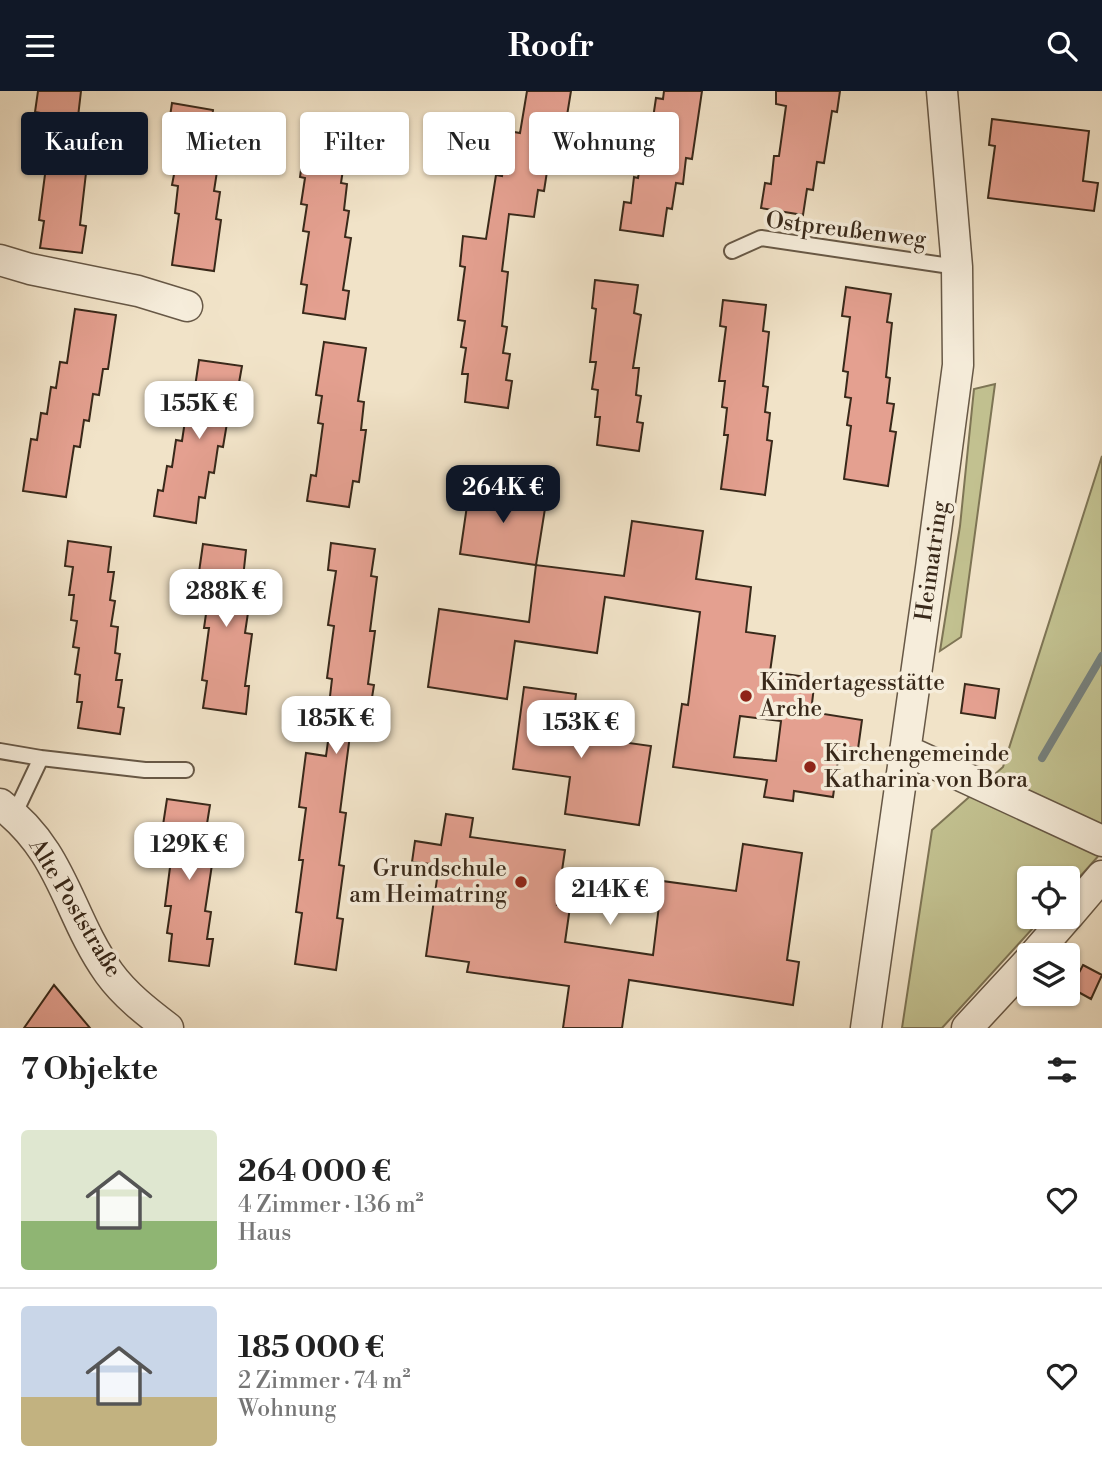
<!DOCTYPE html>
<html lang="de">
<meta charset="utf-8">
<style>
:root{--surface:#fff;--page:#f6f6f6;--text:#222;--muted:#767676;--line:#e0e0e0;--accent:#111827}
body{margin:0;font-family:"Libre Bodoni",serif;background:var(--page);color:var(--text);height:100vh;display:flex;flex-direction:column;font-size:26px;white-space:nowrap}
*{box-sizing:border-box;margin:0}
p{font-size:23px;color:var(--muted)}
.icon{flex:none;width:38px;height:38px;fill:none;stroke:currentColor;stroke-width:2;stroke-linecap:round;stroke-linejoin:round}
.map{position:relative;height:937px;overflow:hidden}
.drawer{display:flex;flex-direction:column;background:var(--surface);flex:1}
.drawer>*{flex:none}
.hud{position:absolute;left:21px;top:21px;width:700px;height:63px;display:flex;gap:14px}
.fabs{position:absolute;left:1017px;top:775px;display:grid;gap:14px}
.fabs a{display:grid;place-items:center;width:63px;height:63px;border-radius:7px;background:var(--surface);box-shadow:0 2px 5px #0004;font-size:35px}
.price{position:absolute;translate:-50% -60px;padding:0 16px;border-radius:14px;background:#fff;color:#222;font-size:23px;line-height:46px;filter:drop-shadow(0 2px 4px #0008)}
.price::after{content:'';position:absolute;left:50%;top:42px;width:21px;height:16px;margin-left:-10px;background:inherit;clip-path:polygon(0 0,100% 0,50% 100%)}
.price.on{background:var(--accent);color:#fff}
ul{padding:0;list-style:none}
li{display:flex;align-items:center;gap:21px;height:175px;padding:0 21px}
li+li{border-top:2px solid var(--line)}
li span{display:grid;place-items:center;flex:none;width:196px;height:140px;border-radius:7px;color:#555}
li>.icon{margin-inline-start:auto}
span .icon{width:84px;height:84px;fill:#fffc;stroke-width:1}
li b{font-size:30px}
h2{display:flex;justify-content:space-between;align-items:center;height:84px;padding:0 21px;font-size:30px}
.pill{padding:0 24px;border-radius:7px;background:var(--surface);box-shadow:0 2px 5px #0004;font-size:24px;line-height:63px}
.pill.on{background:var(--accent);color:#fff}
header{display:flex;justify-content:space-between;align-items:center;height:91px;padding:0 21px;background:var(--accent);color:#fff;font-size:32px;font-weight:600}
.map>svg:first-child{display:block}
.green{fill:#c2c190;stroke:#7e7555;stroke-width:2}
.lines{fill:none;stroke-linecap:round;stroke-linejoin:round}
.stream{stroke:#76817d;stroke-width:8}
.building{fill:#e4a090;stroke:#39291a;stroke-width:2;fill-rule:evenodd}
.lane-casing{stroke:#675846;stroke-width:18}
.street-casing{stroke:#675846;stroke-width:33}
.lane{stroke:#f6eddb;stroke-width:14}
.street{stroke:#f6eddb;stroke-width:30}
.poi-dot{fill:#8f2418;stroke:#f6eddb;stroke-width:2.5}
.labels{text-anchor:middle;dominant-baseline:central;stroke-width:7;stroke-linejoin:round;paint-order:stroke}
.street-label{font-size:23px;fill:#39291a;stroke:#f6eddb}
.poi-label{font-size:23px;fill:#39291a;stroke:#f6eddb;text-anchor:start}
</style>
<header><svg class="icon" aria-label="menu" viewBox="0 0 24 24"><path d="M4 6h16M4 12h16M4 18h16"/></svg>Roofr<svg class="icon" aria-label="search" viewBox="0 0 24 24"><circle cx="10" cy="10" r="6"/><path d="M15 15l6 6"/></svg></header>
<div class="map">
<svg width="1102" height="937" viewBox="0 0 1102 937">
<rect width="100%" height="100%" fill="#f1e3c8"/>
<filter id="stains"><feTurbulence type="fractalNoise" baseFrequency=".00286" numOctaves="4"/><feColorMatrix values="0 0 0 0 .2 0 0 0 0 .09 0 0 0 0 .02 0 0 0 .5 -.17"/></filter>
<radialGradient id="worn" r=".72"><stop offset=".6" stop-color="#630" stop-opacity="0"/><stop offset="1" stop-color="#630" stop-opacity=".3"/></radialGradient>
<path class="green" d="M995,293l-34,253 -21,14 20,-125 14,-137z
M1102,365v396l-34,38v-11h-39v38h14l-101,111h-40l30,-198 71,-63z"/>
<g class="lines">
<path class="stream" d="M1042,667l60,-102"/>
</g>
<path class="building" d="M38,0h43l-3,26 6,1 -4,26 6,1 -4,27 4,1 -6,52 6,1 -4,27 -42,-5 4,-27 -5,-1 7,-53h-6l3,-27 -5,-1 3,-26 -6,-1z
M527,0h44l-8,49 -5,-1 -4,27 -6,-1 -4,26 -6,-1 -4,27 -25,-3 -7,57 6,1 -6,54 5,1 -4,26 7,1 -4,26 6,1 -4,27 -43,-6 3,-28h-6l4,-26 -5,-1 4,-26 -7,-1 7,-53 -5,-1 3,-30 23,3 10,-64 6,1 3,-18 5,1 4,-27 6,1z
M664,0h38l-10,68 -6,-1 -3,26 -7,-1 -4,26 -5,-1 -4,28 -43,-6 4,-28 7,1 3,-26 4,1 5,-27 5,1 8,-54 7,1z
M776,0h64l-3,21 -5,-1 -8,52 -7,-1 -4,28 -6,-1 -4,26 -42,-7 4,-25 6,1 3,-28h5l7,-50 -10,-2z
M172,12l41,7 -3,26 8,1 -5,27 5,1 -4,26 6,1 -4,27 5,1 -7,51 -42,-6 7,-51 -4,-1 3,-27 -6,-1 5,-26 -6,-1 4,-27 -7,-1z
M992,28l97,12 -6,50 15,2 -4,28 -106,-13 7,-52 -6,-1z
M304,59l41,6 -4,27 6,1 -3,26 5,1 -4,26 6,1 -8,52 6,1 -4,28 -42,-6 4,-28 -6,-1 8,-52 -6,-1 4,-26 -6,-1 4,-26 -5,-1z
M595,189l43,5 -4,28 7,2 -8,53h6l-3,27 5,1 -4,26 6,1 -4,28 -42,-6 3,-28h-5l3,-27 -6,-1 4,-27h-6l6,-53 -4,-1z
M846,196l45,7 -4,28 5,1 -6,54 4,1 -3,25 7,1 -4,27 6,1 -8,54 -44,-7 7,-53 -4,-1 4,-27 -6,-1 3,-25 -5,-1 7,-54 -8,-1z
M723,209l43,5 -3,26 6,1 -6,54 5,1 -3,25 5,1 -3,27 5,1 -7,54 -44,-6 7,-54h-4l3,-27 -5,-1 3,-26h-6l7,-54 -6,-1z
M75,218l41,6 -8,54h-5l-4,26 -6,-1 -4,27 -5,-1 -4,27 -6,-1 -8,51 -43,-6 8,-52 6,1 4,-27 6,1 4,-27 5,1 4,-26 7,1z
M324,251l42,6 -8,53 6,1 -3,28h5l-7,52 -6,-1 -4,26 -42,-6 4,-26 5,1 7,-52 -5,-1 4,-27 -6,-1z
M199,269l43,6 -5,28 -5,-1 -9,54 -5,-1 -4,27 -5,-1 -4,26 -6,-1 -3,26 -42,-7 4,-26 5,1 4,-25 5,1 4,-27 6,1 8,-54h5z
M470,394l77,11 -11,69 -76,-11z
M632,430l71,10 -7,48 55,8 -5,45 29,4 -5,36 45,6 -4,34 51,8 -4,29 -18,-4 -7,52 -39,-6 -1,10 -29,-4 3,-17 -94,-13 9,-63 6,1 12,-93 -95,-15 -8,56 -82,-12 -8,58 -79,-12 11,-78 90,13 7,-57 88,11zM740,625l41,5 -5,40 -42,-4z
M68,450l43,6 -3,25h6l-4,28 5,1 -4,25 7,1 -3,26 5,1 -4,26h6l-4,27 6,1 -4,26 -42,-6 4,-26h-5l3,-27 -5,-1 4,-26 -6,-1 4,-26 -6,-1 3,-25h-5l4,-28 -8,-1z
M331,452l44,6 -4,27 6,1 -7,54h5l-7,53 6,1 -4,25 6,1 -4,26 -22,-2 -10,77 6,1 -7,52 5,1 -7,52 6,1 -7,51 -41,-6 7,-51 -6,-1 7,-52h-4l7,-52 -7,-1 7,-54 20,3 7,-51h-4l3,-26 -5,-1 7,-52 -6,-1 8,-54 -8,-1z
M203,453l43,6 -3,28 4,1 -4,26 6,1 -4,27 7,1 -7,52h4l-3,28 -43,-6 4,-27 -5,-1 7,-52h-5l4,-28h-6l4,-27 -7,-1z
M965,593l34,5 -4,29 -34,-5z
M524,596l52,7 -5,41 80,11 -12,79 -74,-11 5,-37 -57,-8z
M167,708l43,6 -4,25 5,1 -4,26 6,1 -8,53 6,1 -4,27h6l-4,27 -40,-5 3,-27 -5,-1 4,-27h-6l7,-54 -6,-1 4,-26h-7z
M446,723l27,4 -3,19 95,13 -8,55 13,2 -5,35 88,13 9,-74 74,10 7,-47 59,9 -15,107 12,2 -6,43 -164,-25 -7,48h-59l6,-42 -102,-14 2,-10 -43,-6 13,-91 -27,-3 3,-21 26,4z
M1083,874l19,10 -11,24 -20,-11z
M54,894l36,43h-66z"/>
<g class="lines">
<g class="lane-casing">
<path id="lane" d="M732,160l29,-13 196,29
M0,660l41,7
M14,724l27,-57 104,12h41"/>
</g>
<g class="street-casing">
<path id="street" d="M0,169l30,9 108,22 49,15
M905,659l197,91
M0,713c64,48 67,110 109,169 16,22 38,39 59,55
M1068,825l34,-40
M1034,864l33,-38
M866,937l65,-460 27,-203 -1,-98 -15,-176
M967,937l62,-67"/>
</g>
<use href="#lane" class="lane"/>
<use href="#street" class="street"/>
</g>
<g class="poi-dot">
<circle cx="746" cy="605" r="7"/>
<circle cx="810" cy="676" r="7"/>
<circle cx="521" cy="791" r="7"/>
</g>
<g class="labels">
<g class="street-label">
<text transform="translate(846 139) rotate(7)">Ostpreußenweg</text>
<text transform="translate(932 470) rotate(-82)">Heimatring</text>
<text transform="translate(75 817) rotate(59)">Alte Poststraße</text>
</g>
<g class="poi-label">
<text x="760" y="592">Kindertagesstätte<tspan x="760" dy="26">Arche</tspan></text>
<text x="824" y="663">Kirchengemeinde<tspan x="824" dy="26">Katharina von Bora</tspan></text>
<text x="507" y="778" text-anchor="end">Grundschule<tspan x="507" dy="26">am Heimatring</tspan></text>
</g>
</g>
<rect width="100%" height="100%" filter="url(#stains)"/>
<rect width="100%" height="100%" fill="url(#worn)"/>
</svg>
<div class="fabs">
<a><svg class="icon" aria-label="locate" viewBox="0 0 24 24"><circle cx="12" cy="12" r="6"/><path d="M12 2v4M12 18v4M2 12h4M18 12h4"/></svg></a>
<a><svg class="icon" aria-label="layers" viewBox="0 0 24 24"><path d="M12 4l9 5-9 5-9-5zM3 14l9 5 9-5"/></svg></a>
</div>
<b class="price" style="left:199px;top:350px">155K €</b>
<b class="price on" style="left:503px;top:434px">264K €</b>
<b class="price" style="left:226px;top:538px">288K €</b>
<b class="price" style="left:336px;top:665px">185K €</b>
<b class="price" style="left:581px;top:669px">153K €</b>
<b class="price" style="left:189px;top:791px">129K €</b>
<b class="price" style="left:610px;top:836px">214K €</b>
<div class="hud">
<a class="pill on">Kaufen</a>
<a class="pill">Mieten</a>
<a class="pill">Filter</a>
<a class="pill">Neu</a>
<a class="pill">Wohnung</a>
</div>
</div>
<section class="drawer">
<h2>7 Objekte<svg class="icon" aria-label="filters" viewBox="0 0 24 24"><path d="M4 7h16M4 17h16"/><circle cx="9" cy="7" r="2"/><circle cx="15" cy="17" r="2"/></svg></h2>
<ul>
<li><span style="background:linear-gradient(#dfe7d0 65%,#8fb573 0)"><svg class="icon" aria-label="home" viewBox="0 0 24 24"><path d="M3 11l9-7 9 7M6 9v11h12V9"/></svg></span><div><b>264 000 €</b><p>4 Zimmer · 136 m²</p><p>Haus</p></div><svg class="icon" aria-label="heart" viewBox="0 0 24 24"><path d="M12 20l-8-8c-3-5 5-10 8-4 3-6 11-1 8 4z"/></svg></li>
<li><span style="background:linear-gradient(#c9d6e8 65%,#c2b280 0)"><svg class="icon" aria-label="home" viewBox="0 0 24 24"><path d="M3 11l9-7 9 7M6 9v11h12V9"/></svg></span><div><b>185 000 €</b><p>2 Zimmer · 74 m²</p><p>Wohnung</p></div><svg class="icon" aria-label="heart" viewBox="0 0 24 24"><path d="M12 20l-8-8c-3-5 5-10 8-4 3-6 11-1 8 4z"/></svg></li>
</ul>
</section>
